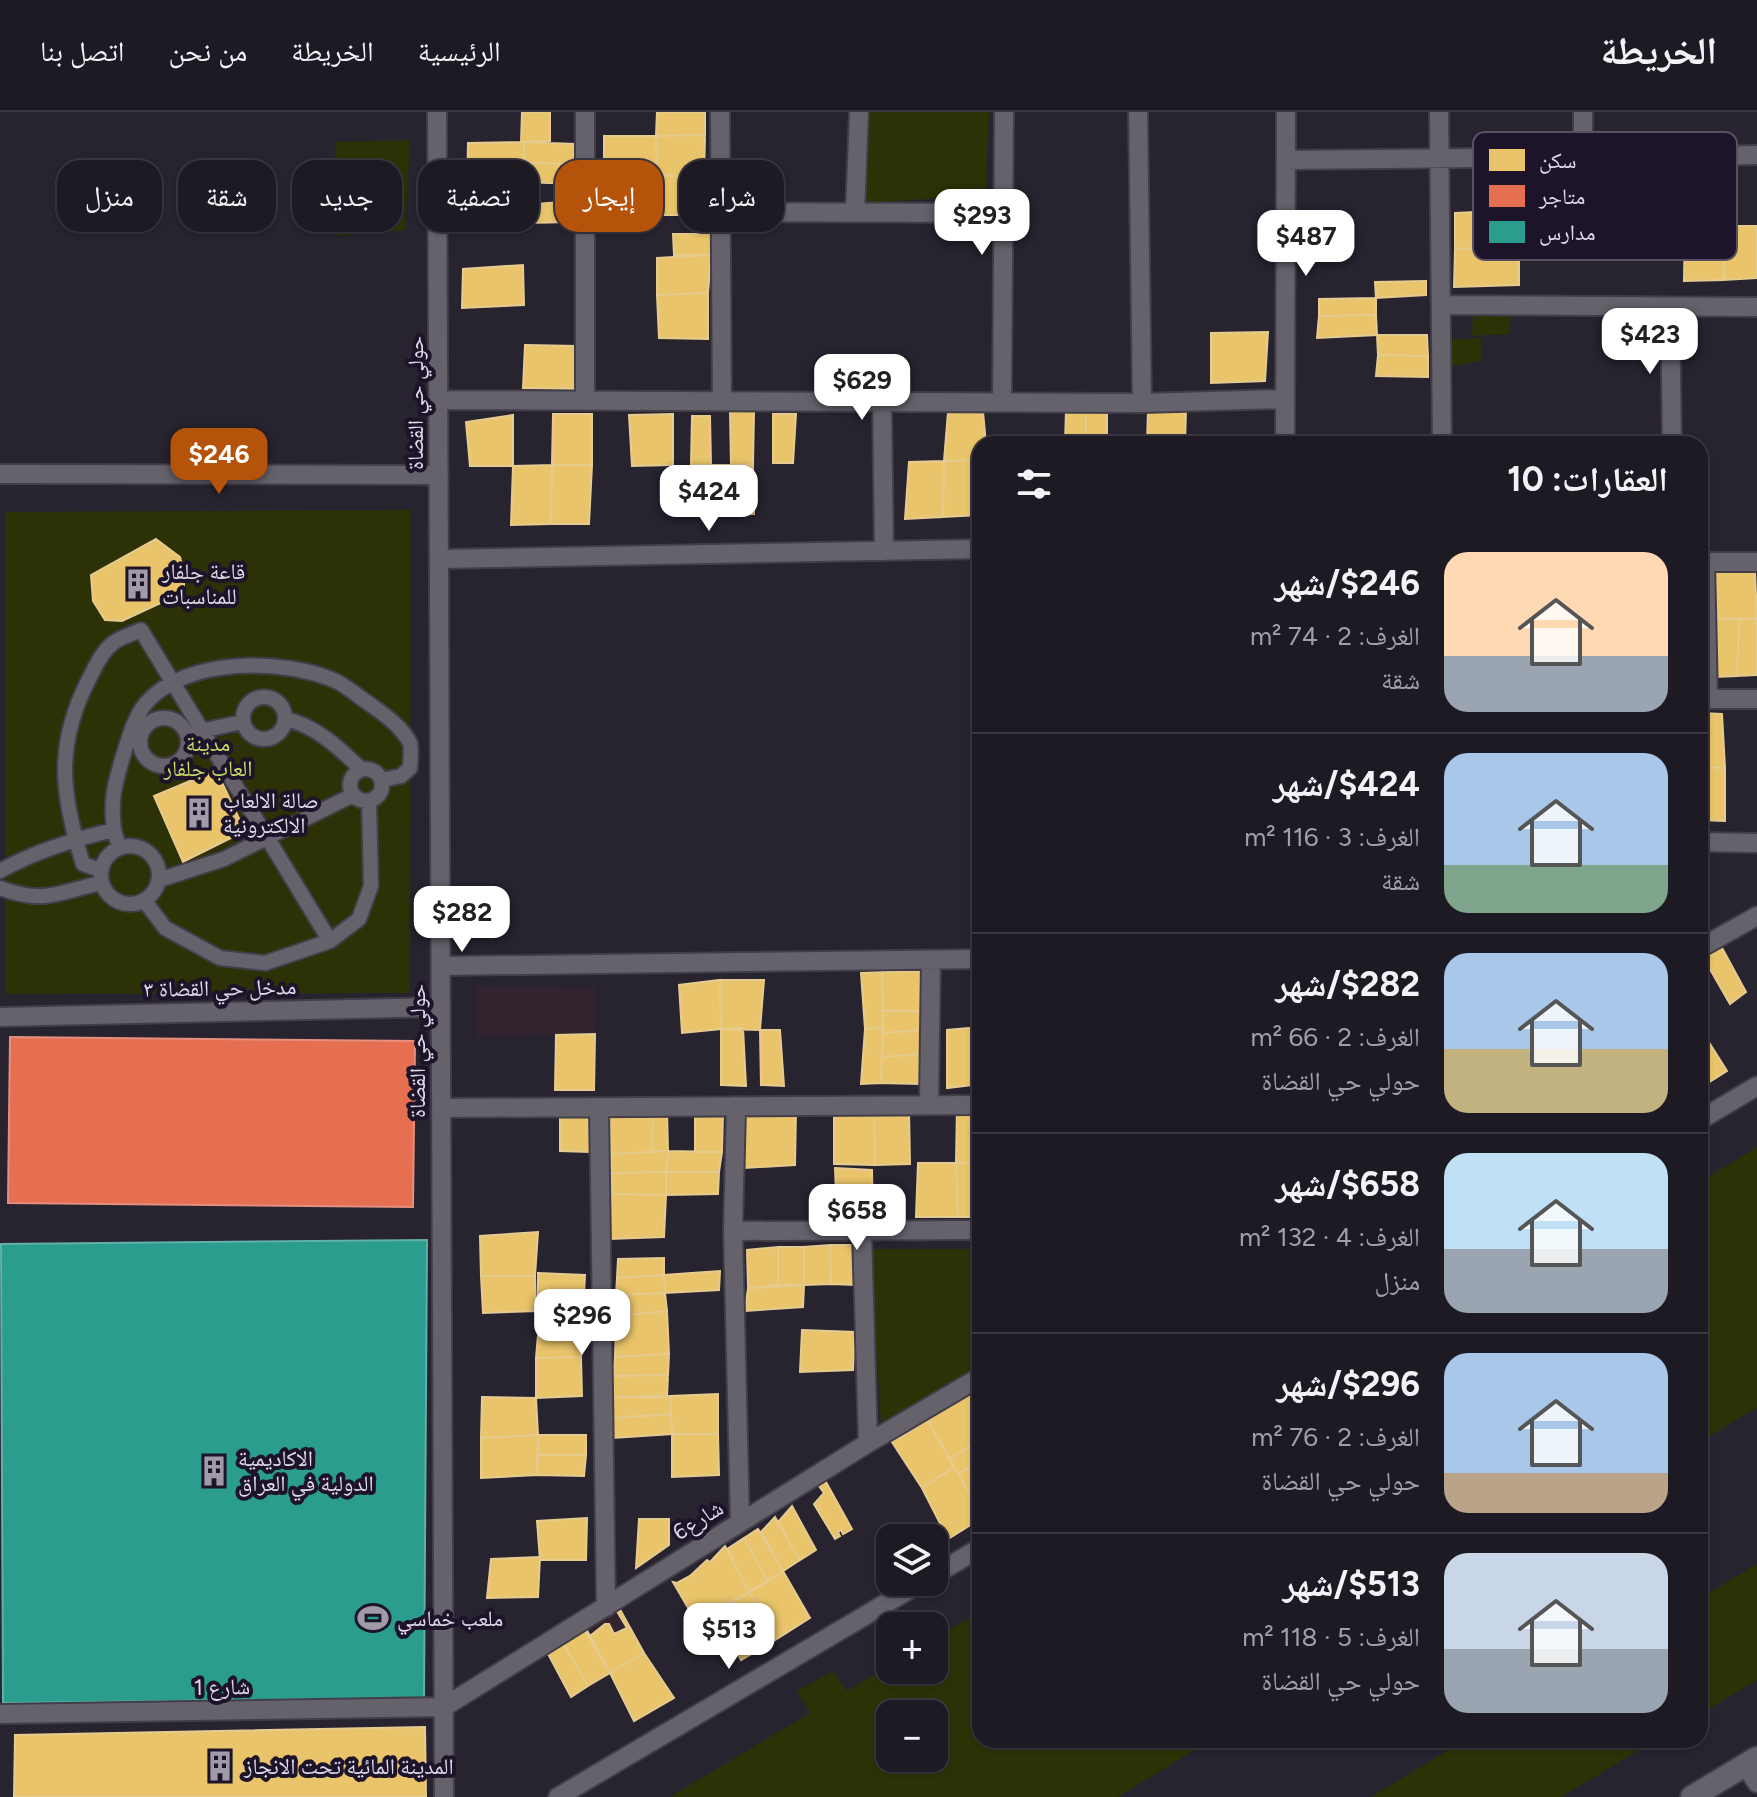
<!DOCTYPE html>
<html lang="ar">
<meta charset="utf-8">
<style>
:root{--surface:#1d1a23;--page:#2a2730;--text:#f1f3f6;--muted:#a0a1a6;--line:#3b3841;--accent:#b45309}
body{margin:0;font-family:Figtree,"Noto Naskh Arabic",sans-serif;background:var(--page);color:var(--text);direction:rtl;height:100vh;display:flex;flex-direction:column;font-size:30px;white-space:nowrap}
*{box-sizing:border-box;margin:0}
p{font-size:26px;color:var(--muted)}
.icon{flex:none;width:44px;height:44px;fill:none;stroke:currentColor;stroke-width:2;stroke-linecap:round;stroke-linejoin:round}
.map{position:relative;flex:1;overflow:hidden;direction:ltr}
.side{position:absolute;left:972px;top:324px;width:736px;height:1312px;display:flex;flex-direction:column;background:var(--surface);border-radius:24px;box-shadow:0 2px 6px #0004,0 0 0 2px var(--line);direction:rtl}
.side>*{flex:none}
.banner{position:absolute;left:24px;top:48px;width:760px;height:72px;direction:rtl;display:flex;gap:16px}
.controls{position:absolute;left:876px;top:1412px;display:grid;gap:16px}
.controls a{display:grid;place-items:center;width:72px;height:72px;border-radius:16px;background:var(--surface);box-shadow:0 2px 6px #0004,0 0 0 2px var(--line);font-size:40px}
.price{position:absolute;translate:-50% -68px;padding:0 18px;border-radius:16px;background:#fff;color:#222;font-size:26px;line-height:52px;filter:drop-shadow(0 2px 4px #0008)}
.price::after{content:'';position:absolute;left:50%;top:48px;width:24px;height:18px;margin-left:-12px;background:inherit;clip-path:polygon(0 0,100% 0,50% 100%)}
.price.current{background:var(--accent);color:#fff}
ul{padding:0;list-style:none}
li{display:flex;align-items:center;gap:24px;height:200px;padding:0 40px}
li+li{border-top:2px solid var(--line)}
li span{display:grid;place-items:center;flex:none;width:224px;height:160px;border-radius:24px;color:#555}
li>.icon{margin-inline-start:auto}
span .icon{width:96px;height:96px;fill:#fffc;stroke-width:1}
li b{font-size:34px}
h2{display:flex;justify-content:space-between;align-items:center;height:96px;padding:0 40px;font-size:34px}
.pill{padding:0 28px;border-radius:24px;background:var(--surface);box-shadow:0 2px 6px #0004,0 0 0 2px var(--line);font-size:28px;line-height:72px}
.pill.current{background:var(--accent);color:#fff}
header{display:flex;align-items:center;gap:48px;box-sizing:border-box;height:112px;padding:0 40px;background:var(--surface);border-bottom:2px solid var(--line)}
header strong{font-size:38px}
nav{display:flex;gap:44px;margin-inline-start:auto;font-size:28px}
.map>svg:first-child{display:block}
.industrial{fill:#32242f}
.green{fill:#2c3206;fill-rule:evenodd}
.homes{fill:#e9c46a;stroke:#e6cb91;stroke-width:2}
.shops{fill:#e76f51;stroke:#e58f7f;stroke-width:2}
.schools{fill:#2a9d8f;stroke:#61b0ab;stroke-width:2}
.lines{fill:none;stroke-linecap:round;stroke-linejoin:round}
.pedestrian-casing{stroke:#423e49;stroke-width:18}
.minor-casing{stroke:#423e49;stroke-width:22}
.tertiary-casing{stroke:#423e49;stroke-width:26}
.pedestrian{stroke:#66626c;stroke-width:14}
.minor{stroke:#66626c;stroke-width:18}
.tertiary{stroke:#66626c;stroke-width:22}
.labels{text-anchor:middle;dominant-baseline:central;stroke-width:8;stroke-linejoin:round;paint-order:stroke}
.street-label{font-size:22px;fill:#e0dbeb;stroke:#1d142a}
.poi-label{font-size:22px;fill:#e0dbeb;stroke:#1d142a;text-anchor:start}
.park-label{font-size:22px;fill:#cade66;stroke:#1d142a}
.key{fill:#1d142a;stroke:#585064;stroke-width:2}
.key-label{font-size:22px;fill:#e0dbeb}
</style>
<header>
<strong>الخريطة</strong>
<nav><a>الرئيسية</a><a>الخريطة</a><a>من نحن</a><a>اتصل بنا</a></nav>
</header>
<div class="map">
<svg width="1757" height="1685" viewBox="0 0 1757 1685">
<rect width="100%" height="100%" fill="#27232f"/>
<path class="industrial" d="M476,874l120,1 -1,47 -120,3z
M614,1494l13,22 -13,6 -5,-10h-4l-15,12 -6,-11z"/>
<path class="green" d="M869,0h120l-3,83 -121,8z
M410,28l-5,90 -71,6 3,-50 -2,-44z
M778,63l1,25 -46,4 1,-22z
M1511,198l-2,24 -37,2 1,-23z
M1481,226l1,23 -31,5 -2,-26z
M411,398l-1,483 -405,1v-482z
M1757,1035v260l-57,35v-260z
M870,1137h110v115l-99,60z
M1757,1452v116l-57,34v-116z
M980,1500v128h231l-93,57h-448l140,-84 -13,-22 36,-20 14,20 43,-26v5h44v-31zM890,1602h44v44h-44z
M1465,1628h191l-95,57h-190z"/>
<path class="homes" d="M522,0h28v29l-29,1z
M657,0h48v23l-49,1z
M705,23l-1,42 -47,-2 -1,-39z
M604,24h52l1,39 -53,3z
M524,30l-1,40 -56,4 1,-43z
M524,30l51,2v20l-51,-1z
M524,51l51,1v20l-52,-2z
M657,63l47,2 1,38h-47z
M523,70l1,41 -59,3 2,-40z
M573,89l1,21 -50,1v-18z
M1520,98l-1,37 -64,2v-36z
M1685,113h41l-2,55 -40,1z
M1726,113l31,1v52l-33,2z
M673,122h38v21h-37z
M1519,135v38l-65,2 1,-38z
M711,143l-3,38 -51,2v-37z
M523,153l1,40 -62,3 1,-39z
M1426,169v14l-50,3 -1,-16z
M708,181v46l-49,-1 -2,-43z
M1376,186v17l-57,1v-17z
M1376,203l1,20 -60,3 2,-22z
M1268,220l-3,49 -54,2v-50z
M1377,223h50l1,21 -50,-1z
M525,233l53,1 -3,43 -52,-1z
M1378,243l50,1v21l-52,-1z
M1148,296l38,2 -1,34h-38z
M1086,297h21v35h-21z
M1086,297v35h-21l1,-34z
M754,298l-1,55h-22l-1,-54z
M948,300h35l3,32h-6v16l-36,1z
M553,302h39v51h-40z
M673,302v51l-41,1 -3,-51z
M773,302h23l-3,49h-20z
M513,303v51h-43l-4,-44z
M692,304h18l1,49h-20z
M980,348v55l-37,2 1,-56z
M944,349l-1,56 -38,2 4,-57z
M552,353l-1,59 -40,1 2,-59z
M552,353h40l-3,59h-38z
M711,353h42l1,49 -40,1z
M156,427l24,18 4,16v19l-62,29 -17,-1 -12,-19 -2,-26z
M1715,458l40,1 2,48h-41z
M1716,507h23l-2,57 -21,1z
M1739,507h18v56l-20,1z
M1700,601l22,1 3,54 -25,-1z
M1700,655l25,1v53l-25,-1z
M216,658l29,61 -62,31 -29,-66z
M1721,834l25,46 -16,12 -27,-47z
M920,859l1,40h-38l-1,-39z
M882,860l1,56 -18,1 -4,-56z
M720,868l1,49 -39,4 -3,-48z
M720,868h44l-4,50 -39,-1z
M883,899h38l1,19 -39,3z
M980,915v57l-33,4v-58z
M743,916l3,58 -25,-1v-56z
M883,916l-2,55 -20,1 4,-55z
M1700,916l27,43 -27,17z
M760,918h20l4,56 -23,-1z
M922,918v24l-40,3 1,-24z
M595,922l-1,56h-39l1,-55z
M922,942l-3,30 -38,-1 1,-26z
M957,993l23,1v57h-24z
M667,998l1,41 -16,1 1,-41z
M796,998l-1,55 -51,3v-56z
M909,998l1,54 -35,1 -1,-53z
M653,999l-1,41 -41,2 -1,-41z
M874,1000l1,53 -41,-1v-48z
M695,1001h28l-1,39h-27z
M560,1002h28l2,38 -30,-1z
M668,1039l54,1 -3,20h-53z
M668,1039l-2,21 -55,1v-19z
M918,1051h38l2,54h-42z
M956,1051h24v54h-22z
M835,1056l37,2 1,52 -36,-3z
M666,1060v23l-54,-1 -1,-21z
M666,1060h53l-1,22 -52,1z
M612,1082l54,1 -2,42 -55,2z
M538,1120l-3,44h-54l-1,-40z
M830,1133h26v40l-25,-1z
M830,1133l1,39 -27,1v-38z
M778,1135h26v38h-26z
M778,1135v38l-30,3 -1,-38z
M664,1146v17l-47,3 1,-19z
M720,1159l-1,19 -54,3 -1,-18z
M538,1161l47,2 -1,19 -46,1z
M664,1163l1,18 -49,2 1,-17z
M481,1164h54l1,35 -53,2z
M804,1173l-1,22 -58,4 3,-23z
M665,1181l2,18 -51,5v-21z
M584,1182l-3,22 -44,-2 1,-19z
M667,1199l2,43 -54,3 1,-41z
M537,1202l44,2 2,21 -45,-2z
M802,1218l53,2 -2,38 -53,2z
M538,1223l45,2 -2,20 -45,1z
M669,1242l-1,21 -55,1 2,-19z
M581,1245l1,39 -46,2v-40z
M668,1263l-1,22h-54v-21z
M980,1276v52l-31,19 -21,-39z
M718,1282v40h-46l-2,-38z
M670,1284l1,18 -58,4v-21z
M482,1285l54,1 2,37 -57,3z
M671,1302l1,20 -59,4v-20z
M928,1308l26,47 -32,21 -30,-46z
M672,1322h46l1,41 -47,2z
M538,1323l-1,40 -56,3v-40z
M538,1323h48v20h-48z
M970,1334l9,17 -21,11 -9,-15z
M538,1343h48l-2,21 -47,-1z
M980,1350v49l-22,-37z
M954,1355l26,44v8l-32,20 -26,-51z
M826,1370l26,47 -9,5 -2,-4 -3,2 2,4 -5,3 -21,-35 10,-11 -5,-7z
M792,1394l24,44 -16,10 -22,-38z
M775,1405l25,43 -17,11 -22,-39z
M587,1406l-1,42h-46l-3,-39z
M639,1407h30v26l-33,23z
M758,1417l25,42 -15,10 -24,-43z
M744,1426l24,43 -19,11 -22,-43z
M725,1434l24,46 -47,24 -4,-7 -7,4 -18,-31 4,1 13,-7 17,-16 3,2z
M540,1445l-2,40 -51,1 4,-39z
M783,1459l27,47 -35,22 -26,-48z
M749,1480l26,48 -34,20 -25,-48z
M617,1492l27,49 -34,20 -27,-46 7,9 15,-12h4l5,10 13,-6 -12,-20z
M584,1513l26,48 -22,13 -27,-46z
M561,1528l27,46 -17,11 -25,-47z
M644,1541l30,45 -40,23 -24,-48z
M425,1615l1,70h-412l1,-62z"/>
<path class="shops" d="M10,925l405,4 -2,166 -405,-4z"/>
<path class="schools" d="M427,1128l-3,458 -421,5 -2,-459z"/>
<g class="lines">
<g class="pedestrian-casing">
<path id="pedestrian" d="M243 606a21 21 0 1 1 42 0a21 21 0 1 1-42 0Z
M140 630a24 24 0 1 1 48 0a24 24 0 1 1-48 0Z
M286,607c30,7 53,29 75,50
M196,620l46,-10
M350 673a16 16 0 1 1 32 0a16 16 0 1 1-32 0Z
M114,718c-4,-31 1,-47 10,-77 5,-16 11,-37 22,-50 40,-46 137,-45 190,-22 12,6 24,17 35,24 14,10 31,22 39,38 2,7 0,18 0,25l-9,8 -19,4
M101 763a29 29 0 1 1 58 0a29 29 0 1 1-58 0Z
M100,758l-17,-6c-22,-70 -28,-119 6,-185 6,-12 13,-27 24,-36 8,-6 19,-9 28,-13l189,311
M0,759c36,-20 74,-32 114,-41l3,10
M159,768l65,-21 129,-64
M0,776c45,17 58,4 101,-5
M144,788l21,28 55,30 45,5 65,-22 29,-22 12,-33 -2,-85"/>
</g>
<g class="minor-casing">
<path id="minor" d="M437,0l7,1685
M720,0l2,289
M1138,0l4,291
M1439,0l3,332
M1583,0v45
M1286,48l471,-5
M719,100l284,1
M855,100l4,-100
M1441,193l316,2
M1670,195l2,137
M439,288l703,3 142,-4
M585,288v-288
M882,289l2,150
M1002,290l2,-290
M1285,332l1,-332
M0,362l439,1
M439,447l541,-10
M1700,450h57
M1705,450l3,137
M1700,587h57
M1700,730l57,1
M1700,836l57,-32
M441,854l539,-7
M0,905l441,-10
M929,993l2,-145
M736,994l-3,125 7,291
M599,995l7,500
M442,996l538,-3
M1700,1008l57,-34
M733,1119l247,-1
M862,1119l6,212
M934,1463l46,-27
M0,1602l444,-7 424,-264 112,-66
M1745,1653l12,18
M558,1685l364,-215"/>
</g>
<g class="tertiary-casing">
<path id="tertiary" d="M1692,1685l65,-39"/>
</g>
<use href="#pedestrian" class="pedestrian"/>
<use href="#minor" class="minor"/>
<use href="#tertiary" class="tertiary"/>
</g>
<defs>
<g id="building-bare" transform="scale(2.4)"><path d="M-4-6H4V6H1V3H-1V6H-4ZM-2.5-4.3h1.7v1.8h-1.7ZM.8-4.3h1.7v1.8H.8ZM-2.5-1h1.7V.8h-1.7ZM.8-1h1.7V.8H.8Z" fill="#9f9ba9" stroke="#1d142a" stroke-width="2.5" paint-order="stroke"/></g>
<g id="stadium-bare" transform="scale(2.4)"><path d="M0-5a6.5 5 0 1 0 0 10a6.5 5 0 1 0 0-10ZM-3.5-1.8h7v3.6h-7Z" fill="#9f9ba9" stroke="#1d142a" stroke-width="2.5" paint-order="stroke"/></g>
</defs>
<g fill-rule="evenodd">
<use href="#building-bare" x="138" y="472"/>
<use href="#building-bare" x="199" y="701"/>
<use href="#building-bare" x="214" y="1359"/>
<use href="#stadium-bare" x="373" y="1506"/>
<use href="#building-bare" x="220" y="1654"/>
</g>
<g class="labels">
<g class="street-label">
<text transform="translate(415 291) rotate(-90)">حولي حي القضاة</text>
<text transform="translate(220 876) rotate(-1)">مدخل حي القضاة ٣</text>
<text transform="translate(417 939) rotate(-90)">حولي حي القضاة</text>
<text transform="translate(698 1408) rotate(-32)">شارع6</text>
<text transform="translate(222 1575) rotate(-1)">شارع 1</text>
</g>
<g class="poi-label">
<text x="162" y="459">قاعة جلفار<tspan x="162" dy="25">للمناسبات</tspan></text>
<text x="223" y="688">صالة الالعاب<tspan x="223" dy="25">الالكترونية</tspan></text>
<text x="238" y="1346">الاكاديمية<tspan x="238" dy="25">الدولية في العراق</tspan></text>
<text x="397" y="1506">ملعب خماسي</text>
<text x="244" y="1654">المدينة المائية تحت الانجاز</text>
</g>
<g class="park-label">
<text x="208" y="631">مدينة<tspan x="208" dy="25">العاب جلفار</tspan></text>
</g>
</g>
<rect x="1473" y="20" width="264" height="128" rx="12" class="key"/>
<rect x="1489" y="37" width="36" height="22" fill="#e9c46a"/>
<rect x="1489" y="73" width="36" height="22" fill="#e76f51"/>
<rect x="1489" y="109" width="36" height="22" fill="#2a9d8f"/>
<g class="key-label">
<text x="1539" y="56">سكن</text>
<text x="1539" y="92">متاجر</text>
<text x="1539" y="128">مدارس</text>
</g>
</svg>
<div class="controls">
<a><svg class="icon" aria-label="layers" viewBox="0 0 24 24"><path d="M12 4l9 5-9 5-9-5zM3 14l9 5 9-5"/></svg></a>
<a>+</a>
<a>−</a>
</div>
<b class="price" style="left:982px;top:145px">$293</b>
<b class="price" style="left:1306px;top:166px">$487</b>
<b class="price" style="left:1650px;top:264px">$423</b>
<b class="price" style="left:862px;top:310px">$629</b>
<b class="price current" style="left:219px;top:384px">$246</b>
<b class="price" style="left:709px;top:421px">$424</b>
<b class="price" style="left:462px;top:842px">$282</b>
<b class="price" style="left:857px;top:1140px">$658</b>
<b class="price" style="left:582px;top:1245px">$296</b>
<b class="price" style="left:729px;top:1559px">$513</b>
<div class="banner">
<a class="pill">شراء</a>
<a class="pill current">إيجار</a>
<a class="pill">تصفية</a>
<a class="pill">جديد</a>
<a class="pill">شقة</a>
<a class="pill">منزل</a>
</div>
<section class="side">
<h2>العقارات: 10<svg class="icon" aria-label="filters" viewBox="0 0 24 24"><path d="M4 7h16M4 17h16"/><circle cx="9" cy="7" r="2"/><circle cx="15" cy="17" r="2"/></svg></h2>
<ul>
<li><span style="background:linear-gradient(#ffd9b3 65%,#9aa5b1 0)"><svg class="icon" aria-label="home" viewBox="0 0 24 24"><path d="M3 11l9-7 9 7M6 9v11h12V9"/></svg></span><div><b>$246/شهر</b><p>الغرف: 2 · 74 m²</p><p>شقة</p></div></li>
<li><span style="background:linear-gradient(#a9c7e8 70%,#7fa58c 0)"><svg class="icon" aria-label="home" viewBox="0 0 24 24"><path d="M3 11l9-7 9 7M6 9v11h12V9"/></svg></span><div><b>$424/شهر</b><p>الغرف: 3 · 116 m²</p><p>شقة</p></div></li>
<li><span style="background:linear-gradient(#a9c7e8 60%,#c2b280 0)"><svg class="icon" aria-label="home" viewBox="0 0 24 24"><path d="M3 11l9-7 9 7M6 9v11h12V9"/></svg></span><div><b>$282/شهر</b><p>الغرف: 2 · 66 m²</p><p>حولي حي القضاة</p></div></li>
<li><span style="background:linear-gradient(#bfe0f5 60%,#9aa5b1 0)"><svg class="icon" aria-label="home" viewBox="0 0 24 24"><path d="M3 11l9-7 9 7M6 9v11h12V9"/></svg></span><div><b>$658/شهر</b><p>الغرف: 4 · 132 m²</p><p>منزل</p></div></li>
<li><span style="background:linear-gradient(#a9c7e8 75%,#b9a48a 0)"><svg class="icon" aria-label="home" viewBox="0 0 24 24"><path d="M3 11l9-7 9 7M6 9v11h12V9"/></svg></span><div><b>$296/شهر</b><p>الغرف: 2 · 76 m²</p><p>حولي حي القضاة</p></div></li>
<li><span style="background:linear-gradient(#c9d6e8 60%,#9aa5b1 0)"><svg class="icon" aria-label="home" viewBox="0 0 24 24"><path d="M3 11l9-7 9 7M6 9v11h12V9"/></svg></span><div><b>$513/شهر</b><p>الغرف: 5 · 118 m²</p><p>حولي حي القضاة</p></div></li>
</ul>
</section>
</div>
